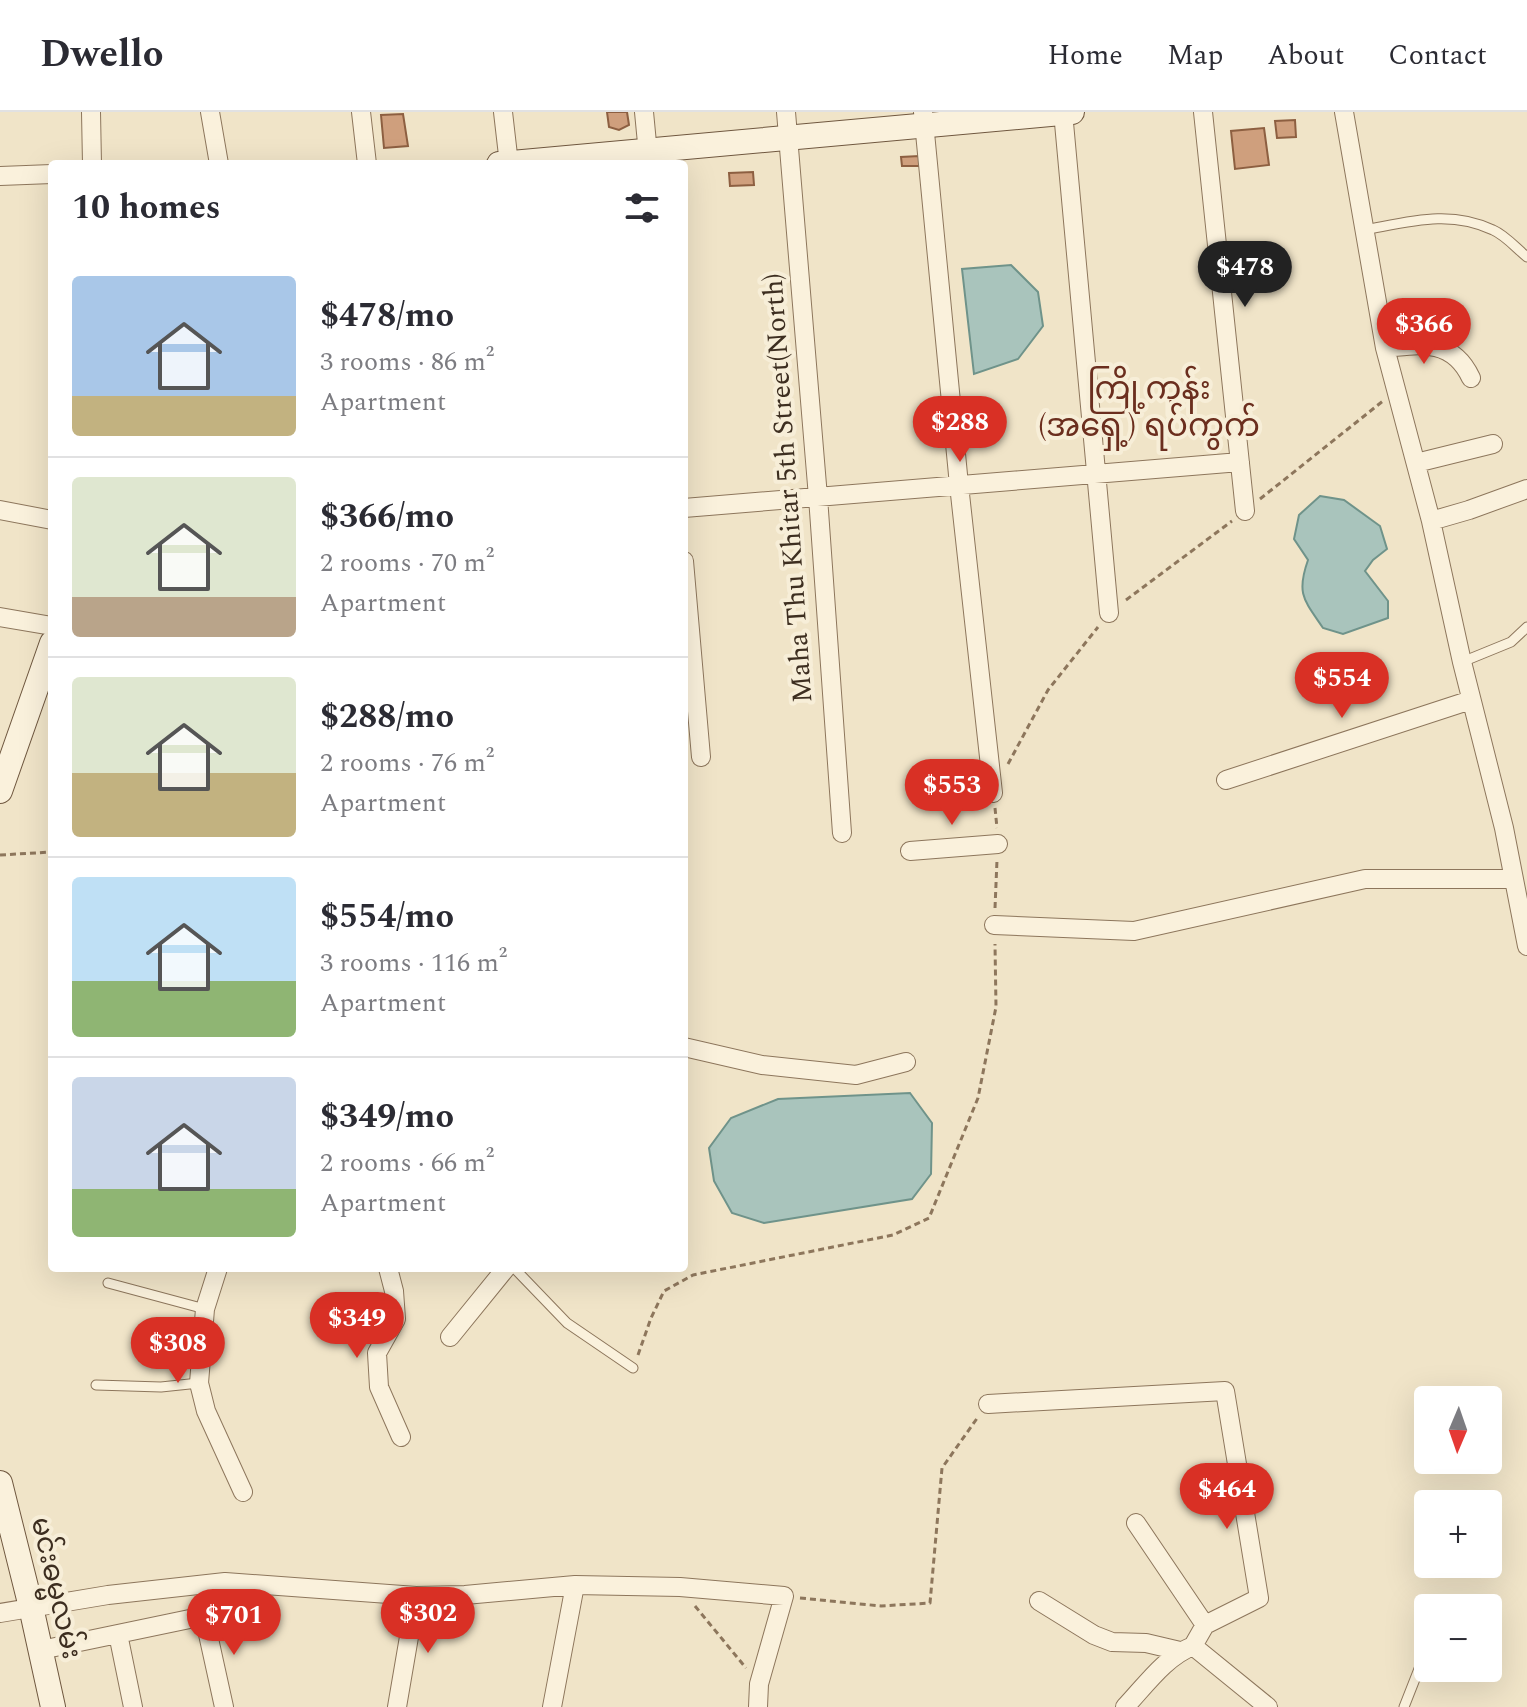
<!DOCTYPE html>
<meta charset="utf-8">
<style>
:root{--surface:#fff;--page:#f7f7f7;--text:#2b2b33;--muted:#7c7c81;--line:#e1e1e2;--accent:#d93025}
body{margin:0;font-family:Spectral,"Noto Sans Myanmar",serif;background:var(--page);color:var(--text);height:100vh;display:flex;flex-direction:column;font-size:30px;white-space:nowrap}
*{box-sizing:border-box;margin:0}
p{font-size:26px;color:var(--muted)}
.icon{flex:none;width:44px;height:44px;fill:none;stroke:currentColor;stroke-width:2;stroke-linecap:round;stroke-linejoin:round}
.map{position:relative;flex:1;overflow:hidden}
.sheet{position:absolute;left:48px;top:48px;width:640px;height:1112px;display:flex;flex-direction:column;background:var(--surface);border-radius:8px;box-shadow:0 8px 32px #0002}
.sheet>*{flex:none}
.needle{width:52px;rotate:182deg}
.tools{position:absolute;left:1414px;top:1274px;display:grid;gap:16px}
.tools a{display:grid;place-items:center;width:88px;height:88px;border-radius:8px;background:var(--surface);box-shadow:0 8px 32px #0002;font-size:40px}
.price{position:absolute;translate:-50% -68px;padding:0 18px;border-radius:28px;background:var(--accent);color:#fff;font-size:26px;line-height:52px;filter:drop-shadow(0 2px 4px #0008)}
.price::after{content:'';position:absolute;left:50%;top:48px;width:24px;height:18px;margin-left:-12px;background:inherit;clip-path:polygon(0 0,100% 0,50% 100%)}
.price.selected{background:#222;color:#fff}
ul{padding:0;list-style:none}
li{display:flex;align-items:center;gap:24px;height:200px;padding:0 24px}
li+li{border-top:2px solid var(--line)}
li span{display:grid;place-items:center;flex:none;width:224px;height:160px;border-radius:8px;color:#555}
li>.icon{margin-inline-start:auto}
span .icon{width:96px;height:96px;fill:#fffc;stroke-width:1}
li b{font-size:34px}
h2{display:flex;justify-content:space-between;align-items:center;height:96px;padding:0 24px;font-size:34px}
header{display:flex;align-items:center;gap:48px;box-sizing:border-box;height:112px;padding:0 40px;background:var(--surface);border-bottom:2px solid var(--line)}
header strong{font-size:38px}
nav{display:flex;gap:44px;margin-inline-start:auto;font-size:28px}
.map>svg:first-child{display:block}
.water{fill:#a9c4bc;stroke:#6f938a;stroke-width:2}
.building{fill:#cf9f7d;stroke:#8d5f41;stroke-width:2}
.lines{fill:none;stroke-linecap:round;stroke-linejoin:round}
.lane-casing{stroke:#8d765c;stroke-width:11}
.street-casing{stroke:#8d765c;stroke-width:20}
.secondary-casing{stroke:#6f573f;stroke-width:26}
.path{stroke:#8d765c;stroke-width:3;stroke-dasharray:6 4;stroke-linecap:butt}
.lane{stroke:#faf1dc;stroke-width:9}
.street{stroke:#faf1dc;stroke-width:18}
.secondary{stroke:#faf1dc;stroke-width:24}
.labels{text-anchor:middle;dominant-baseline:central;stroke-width:8;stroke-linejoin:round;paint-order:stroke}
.street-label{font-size:28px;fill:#3d2e20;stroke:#f7eed8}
.quarter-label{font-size:32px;fill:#6b2e1e;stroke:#f7eed8}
</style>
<header>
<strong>Dwello</strong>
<nav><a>Home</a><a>Map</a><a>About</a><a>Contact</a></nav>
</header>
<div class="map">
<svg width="1527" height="1595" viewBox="0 0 1527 1595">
<rect width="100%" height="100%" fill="#f0e4c8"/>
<path class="water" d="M1011,153l27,27 5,34 -25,33 -44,15 -12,-105z
M1320,384l24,4 36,26 7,23 -14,11 -8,11 23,30v17l-45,16 -20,-6c-19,-28 -27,-34 -15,-68l-14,-21 5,-24z
M910,981l22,30 -1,51 -19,25 -148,24 -32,-10 -18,-32 -5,-33 22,-30 47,-19z"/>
<path class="building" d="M607,0h20l2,13 -10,5 -10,-3z
M403,2l5,32 -24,2 -3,-33z
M1295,8l1,17 -19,1 -2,-17z
M1264,16l5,37 -34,4 -4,-38z
M919,44v10h-17l-1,-9z
M753,60l1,13 -24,1 -1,-13z"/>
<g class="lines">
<g class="lane-casing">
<path id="lane" d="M1364,118c44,-8 86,-21 129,0 12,5 23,18 34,27
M1462,550l49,-20 16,-15
M514,1156l53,55 66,45
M108,1171l97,26
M96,1273l65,2 38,-4
M1404,1595l24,-61"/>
</g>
<g class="street-casing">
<path id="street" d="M91,0l1,52
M210,0l9,52
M361,0l6,52
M503,0l6,52
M644,0l5,52
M786,0l32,385 24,336
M923,0l36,373 34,308
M1063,0l46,501
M1203,0l42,399
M1344,0l41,236 46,173 31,141 42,166 23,118
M0,64l52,-2
M1385,236c36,-4 68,-9 86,30
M1416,351l77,-19
M684,396l556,-46
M0,398l52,10
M1431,409l38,-11 58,-21
M684,449l17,196
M0,505l52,9
M1226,668l245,-80
M910,739l88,-7
M994,813l140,6 231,-52h148
M684,935l78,18 94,10 50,-13
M218,1156l-13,41 -6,74 7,28 37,81
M388,1156l6,23 2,28 -19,34 2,34 22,50
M450,1225l56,-69
M988,1292l237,-13 34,207 -54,27 -12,21
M1136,1411l69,102
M1039,1489l55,34 18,7 34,1 34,8
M0,1501l108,-18 117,-13 191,14 49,-1 110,-10 105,2 104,9 -25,88 -1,23
M118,1522l15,73
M41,1538l163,-34 20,91
M397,1595l19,-111
M552,1595l23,-122
M1125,1595c20,-21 40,-50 68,-61l75,61"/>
</g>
<g class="secondary-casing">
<path id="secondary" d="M499,52l573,-52
M0,679l52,-148
M0,1371l31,124 22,100"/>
</g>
<path class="path" d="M1260,387l123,-98
M1126,488l106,-79
M1008,652l40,-74 50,-63
M995,696l2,20
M0,743l52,-3
M995,796l2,-48
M638,1243l13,-37 13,-27 29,-16 200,-40 36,-17 49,-120 18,-91 -1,-63
M800,1486l81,8 49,-3 12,-135 36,-51
M695,1494l51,62"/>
<use href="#lane" class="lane"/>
<use href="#street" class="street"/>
<use href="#secondary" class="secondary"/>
</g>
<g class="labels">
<g class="street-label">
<text transform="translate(788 376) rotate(-94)">Maha Thu Khitar 5th Street(North)</text>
<text transform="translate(56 1476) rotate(77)">မင်းဓမ္မလမ်း</text>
</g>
<g class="quarter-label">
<text x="1149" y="277">ကြို့ကုန်း<tspan x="1149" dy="37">(အရှေ့) ရပ်ကွက်</tspan></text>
</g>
</g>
</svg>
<div class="tools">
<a><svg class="needle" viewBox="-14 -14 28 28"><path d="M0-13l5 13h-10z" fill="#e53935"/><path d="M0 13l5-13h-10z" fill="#7c7c81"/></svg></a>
<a>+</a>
<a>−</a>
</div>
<b class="price selected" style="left:1245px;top:197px">$478</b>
<b class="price" style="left:1424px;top:254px">$366</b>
<b class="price" style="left:960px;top:352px">$288</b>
<b class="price" style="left:1342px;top:608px">$554</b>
<b class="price" style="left:952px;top:715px">$553</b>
<b class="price" style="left:357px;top:1248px">$349</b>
<b class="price" style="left:178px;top:1273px">$308</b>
<b class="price" style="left:1227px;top:1419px">$464</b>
<b class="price" style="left:428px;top:1543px">$302</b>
<b class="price" style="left:234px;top:1545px">$701</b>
<section class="sheet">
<h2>10 homes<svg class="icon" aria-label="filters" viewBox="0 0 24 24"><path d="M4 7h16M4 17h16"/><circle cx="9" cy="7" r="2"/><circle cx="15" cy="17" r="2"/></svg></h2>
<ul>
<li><span style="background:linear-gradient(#a9c7e8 75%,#c2b280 0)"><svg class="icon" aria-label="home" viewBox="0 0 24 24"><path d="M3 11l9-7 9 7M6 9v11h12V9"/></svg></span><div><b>$478/mo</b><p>3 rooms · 86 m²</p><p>Apartment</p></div></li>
<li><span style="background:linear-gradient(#dfe7d0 75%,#b9a48a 0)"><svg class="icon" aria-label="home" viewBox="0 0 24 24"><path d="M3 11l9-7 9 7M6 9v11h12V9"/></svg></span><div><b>$366/mo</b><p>2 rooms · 70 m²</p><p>Apartment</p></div></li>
<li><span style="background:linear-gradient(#dfe7d0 60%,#c2b280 0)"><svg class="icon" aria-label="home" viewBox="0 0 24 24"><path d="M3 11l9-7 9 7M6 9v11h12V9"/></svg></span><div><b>$288/mo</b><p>2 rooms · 76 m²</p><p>Apartment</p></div></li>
<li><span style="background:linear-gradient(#bfe0f5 65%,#8fb573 0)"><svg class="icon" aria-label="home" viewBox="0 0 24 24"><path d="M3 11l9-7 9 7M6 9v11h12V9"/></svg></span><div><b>$554/mo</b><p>3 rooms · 116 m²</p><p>Apartment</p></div></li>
<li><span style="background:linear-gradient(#c9d6e8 70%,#8fb573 0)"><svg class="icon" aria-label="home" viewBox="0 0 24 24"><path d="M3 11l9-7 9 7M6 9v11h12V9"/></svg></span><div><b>$349/mo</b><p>2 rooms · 66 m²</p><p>Apartment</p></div></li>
</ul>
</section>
</div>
